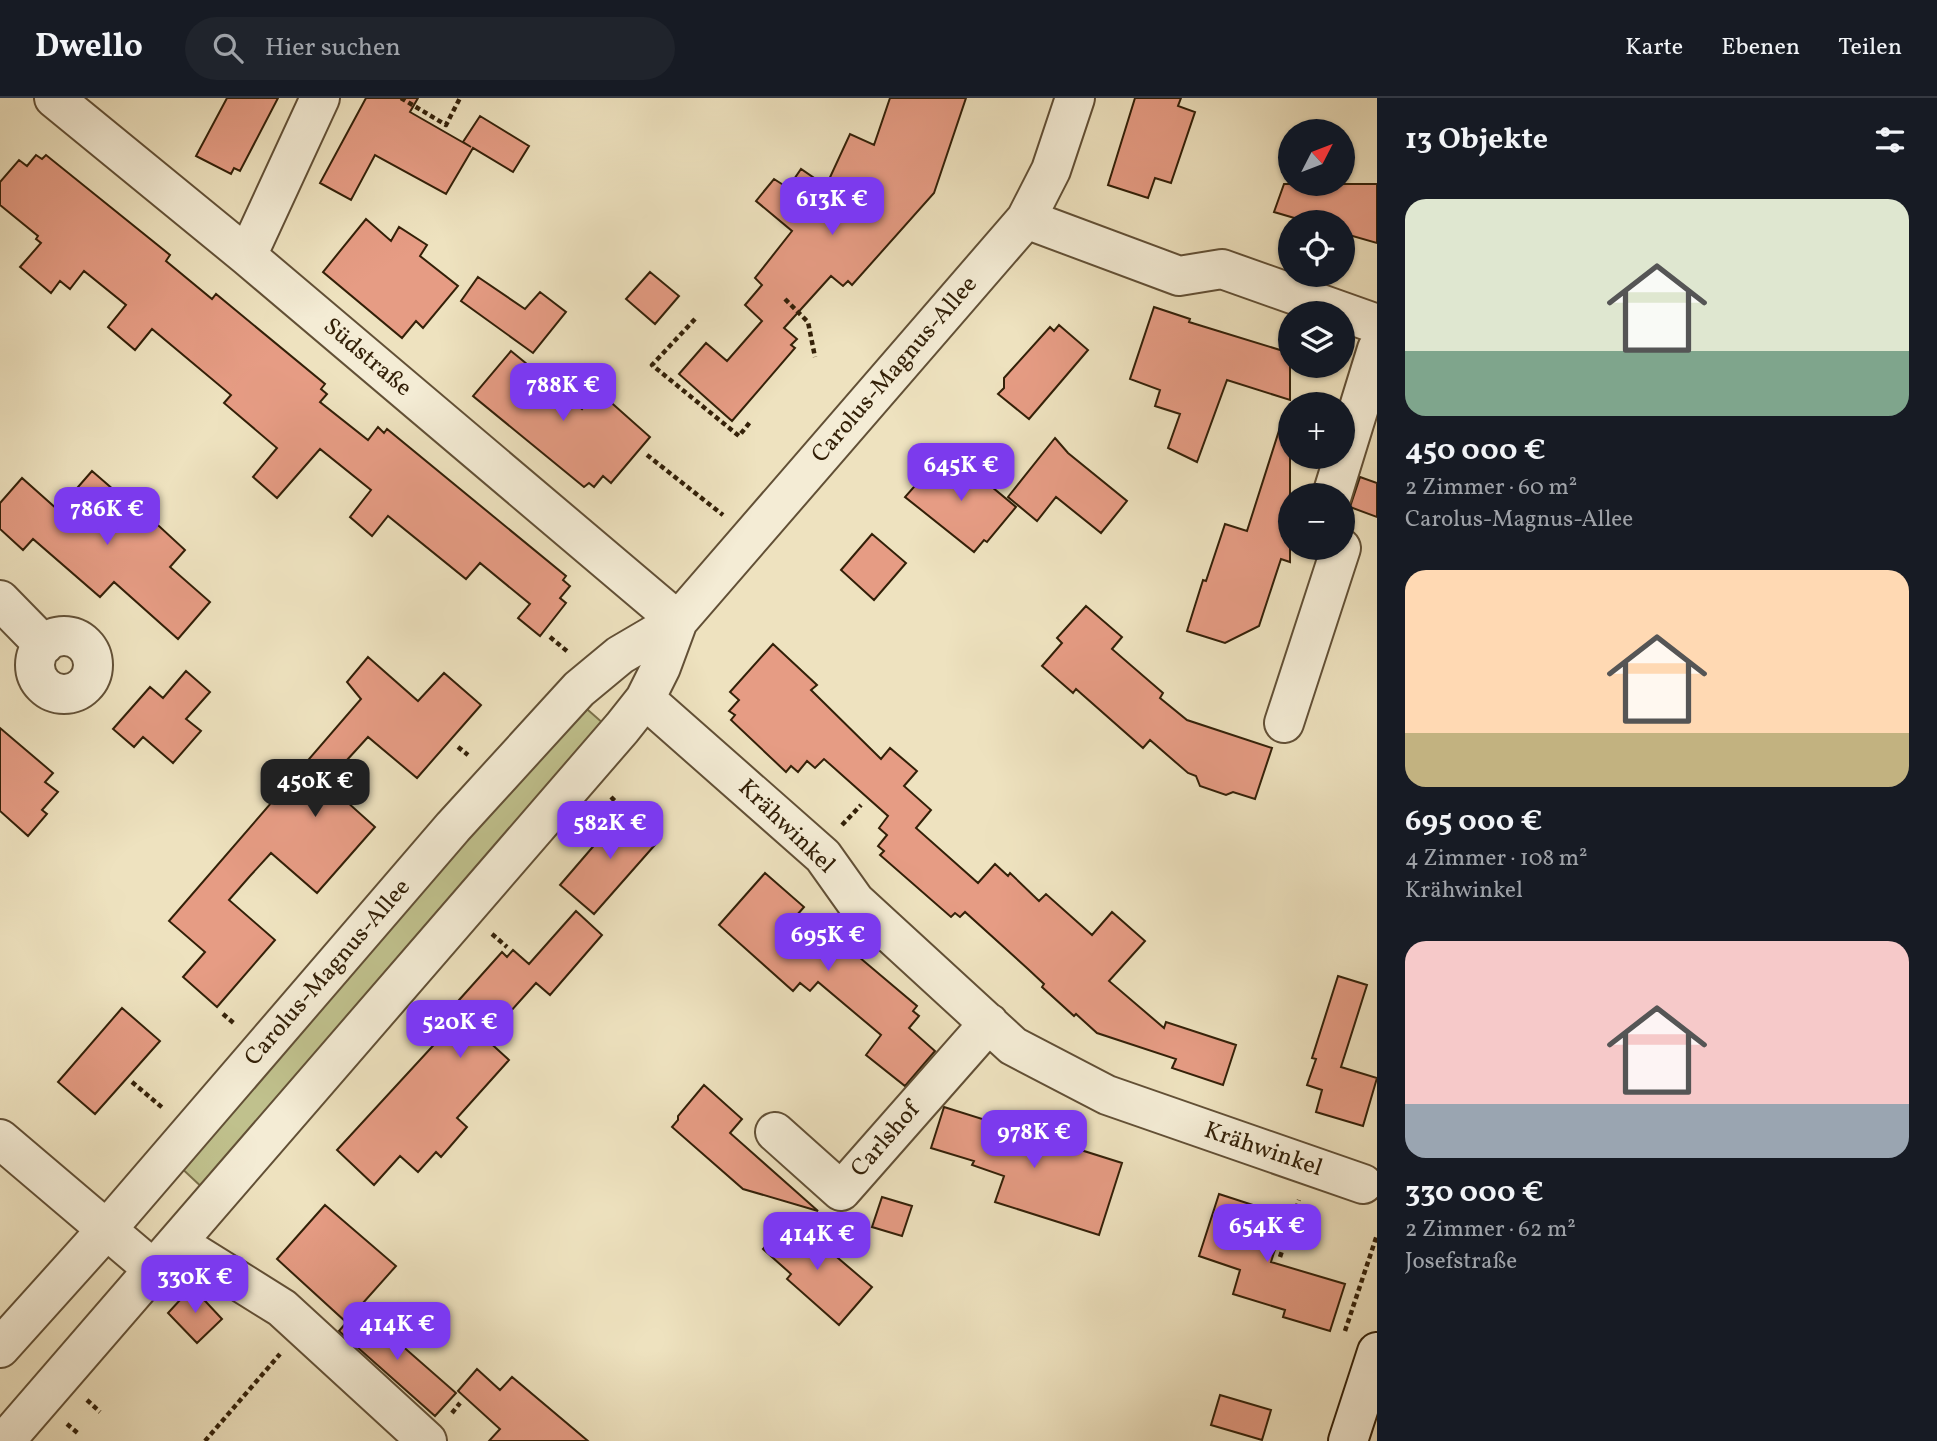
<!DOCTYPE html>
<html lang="de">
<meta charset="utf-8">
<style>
:root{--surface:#171b24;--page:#20242c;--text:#f1f3f6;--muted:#9ea1a6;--line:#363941;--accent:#7c3aed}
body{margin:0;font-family:Vollkorn,serif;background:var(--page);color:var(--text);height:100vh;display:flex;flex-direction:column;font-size:26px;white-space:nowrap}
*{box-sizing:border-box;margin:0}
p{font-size:23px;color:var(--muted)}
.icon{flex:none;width:38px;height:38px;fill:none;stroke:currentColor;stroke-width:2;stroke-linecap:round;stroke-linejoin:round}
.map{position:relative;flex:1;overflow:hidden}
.sheet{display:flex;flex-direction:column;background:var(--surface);width:560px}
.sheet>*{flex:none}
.needle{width:46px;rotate:48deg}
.fabs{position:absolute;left:1278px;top:21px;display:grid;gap:14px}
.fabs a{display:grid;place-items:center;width:77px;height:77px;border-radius:50%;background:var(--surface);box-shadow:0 2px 5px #0004;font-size:35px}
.price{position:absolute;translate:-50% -60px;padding:0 16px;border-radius:14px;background:var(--accent);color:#fff;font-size:23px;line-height:46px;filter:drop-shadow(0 2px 4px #0008)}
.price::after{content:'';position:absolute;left:50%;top:42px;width:21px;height:16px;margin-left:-10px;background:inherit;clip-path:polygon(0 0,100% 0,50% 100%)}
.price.on{background:#222;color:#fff}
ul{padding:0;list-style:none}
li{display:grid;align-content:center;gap:14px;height:371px;padding:0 28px}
li span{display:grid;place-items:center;height:217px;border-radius:21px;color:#555}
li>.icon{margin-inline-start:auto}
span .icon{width:126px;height:126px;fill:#fffc;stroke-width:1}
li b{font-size:30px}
h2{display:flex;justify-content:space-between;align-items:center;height:84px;padding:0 28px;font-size:30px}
header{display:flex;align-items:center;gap:42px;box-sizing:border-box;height:98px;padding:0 35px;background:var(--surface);border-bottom:2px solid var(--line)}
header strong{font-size:33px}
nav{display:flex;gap:38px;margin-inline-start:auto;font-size:24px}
.search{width:490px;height:63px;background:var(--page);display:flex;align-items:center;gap:18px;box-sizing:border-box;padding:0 24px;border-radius:38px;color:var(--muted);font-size:26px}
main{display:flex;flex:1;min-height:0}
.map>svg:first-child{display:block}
.green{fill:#c0c18d;stroke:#7a704a;stroke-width:2}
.building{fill:#e69c84;stroke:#332008;stroke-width:2}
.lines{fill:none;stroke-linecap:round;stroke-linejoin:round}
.street-casing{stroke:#625036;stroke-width:42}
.secondary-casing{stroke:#332008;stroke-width:42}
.path{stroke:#332008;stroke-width:4.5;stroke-dasharray:5 3.5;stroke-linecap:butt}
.street{stroke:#f4ecd5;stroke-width:38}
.secondary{stroke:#f4ecd5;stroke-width:38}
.labels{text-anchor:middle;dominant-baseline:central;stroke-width:6;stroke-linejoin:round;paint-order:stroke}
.street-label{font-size:24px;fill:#332008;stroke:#f4ecd5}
</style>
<header>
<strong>Dwello</strong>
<div class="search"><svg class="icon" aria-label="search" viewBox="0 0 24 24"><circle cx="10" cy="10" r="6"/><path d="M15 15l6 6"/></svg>Hier suchen</div>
<nav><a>Karte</a><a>Ebenen</a><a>Teilen</a></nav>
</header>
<main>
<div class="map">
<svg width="1377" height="1343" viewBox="0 0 1377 1343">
<rect width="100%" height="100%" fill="#eee2bf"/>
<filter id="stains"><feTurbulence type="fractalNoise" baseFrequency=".00286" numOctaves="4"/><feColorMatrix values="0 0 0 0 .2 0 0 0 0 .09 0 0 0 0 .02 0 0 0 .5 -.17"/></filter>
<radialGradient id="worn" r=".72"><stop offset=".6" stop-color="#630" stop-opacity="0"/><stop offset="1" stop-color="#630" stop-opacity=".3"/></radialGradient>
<path class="green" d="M580,605l24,21 -398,467 -29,-27z"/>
<path class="building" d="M227,0h51l-38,73 -6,-3 -3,6 -35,-18z
M366,0h52l-8,14 61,35 -8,-5 17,-26 49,30 -16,26 -40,-24 -27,46 -71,-39 -24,45 -31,-17z
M890,0h76l-32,95 -82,92 -4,-4 -5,5 -12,-10 -47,52 13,11 -6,6 4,3 -63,73 -53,-47 27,-31 21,18 35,-40 -17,-16 17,-20 -7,-7 37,-47 -36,-30 18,-22 14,9 13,-19 25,17 24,-52 24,11z
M1135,0h46l-3,8 17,6 -24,71 -16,-5 -7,20 -40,-13z
M36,57l6,4 4,-4 124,100 -4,6 46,38 4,-5 109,90 -4,5 6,5 -7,8 48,38 10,-13 6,6 3,-4 179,147 -3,4 7,6 -10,12 6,5 -26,33 -22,-18 12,-14 -50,-41 -14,16 -78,-63 -16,20 -22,-19 21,-27 -51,-41 -43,49 -24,-21 24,-29 -53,-45 7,-8 -79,-66 -17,21 -27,-23 18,-22 -42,-34 -14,18 -10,-8 -9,12 -31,-26 21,-24 -5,-4 2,-3 -38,-31v-23l19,-22 8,6z
M1284,86h93v59l-35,-10v-11h-34l-34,-10z
M366,121l25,22 8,-14 28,18 -7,11 38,30 -35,42 -7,-7 -14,17 -79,-66z
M650,174l29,24 -24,28 -29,-25z
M478,179l47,32 15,-17 26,20 -33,41 -72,-52z
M1154,209l36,12 -1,3 101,31v47l-63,-20 -30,82 -29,-14 12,-34 -25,-8 5,-16 -30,-11z
M1059,227l29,25 -59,69 -31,-25 6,-6v-10l46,-51 4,4z
M511,253l71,58 15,-19 53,47 -39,46 -8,-7 -9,11 -5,-4 -5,4 -111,-91z
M1284,317l6,1v146l-9,-3 -22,67 -34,17 -38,-12 16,-51 3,1 19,-57 22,7z
M1055,340l13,15 59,48 -26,32 -45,-36 -19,24 -29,-24z
M945,363l12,10 6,-8 53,44 -29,35 -3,-2 -10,12 -69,-55 30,-34 5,4z
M92,373l30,26 5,-7 25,21 -4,5 37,34 -15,17 40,35 -32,37 -64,-57 -14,15 -67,-58 -10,11 -23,-21v-26l22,-25 36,32z
M1360,379l17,6v34l-27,-10z
M872,436l34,29 -32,37 -33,-30z
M1086,508l36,31 -10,12 51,44 -3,5 27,22 85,28 -17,51 -22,-7 -7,3 -26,-9 -4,-10 -8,-3 -38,-33 -7,8 -67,-59 -3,4 -31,-27 20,-23 -5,-5z
M773,546l44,41 -6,5 70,69 9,-11 27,23 -13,15 27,24 -15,18 62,55 17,-19 13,12 2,-3 29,28 7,-7 46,41 20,-23 33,29 -36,40 55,47 2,-6 70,23 -13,40 -51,-17 4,-9 -79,-26 -21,-19 -2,2 -32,-29 2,-3 -16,-15 -63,-57 -5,5 -5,-4 -4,4 -71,-62 4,-4 -6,-5 9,-11 -8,-7 9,-12 -64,-57 -9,9 -8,-7 -9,11 -7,-6 -5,6 -55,-52 4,-5 -6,-4 10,-11 -9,-8z
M368,559l50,44 26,-28 37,32 -64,73 -49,-41 -21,23 -20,24 48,43 -58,66 -46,-40 -21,23 -21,24 46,40 -58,67 -34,-30 22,-25 -36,-31 192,-222 -14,-17z
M186,573l24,21 -24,27 15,12 -28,32 -30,-26 -9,10 -21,-18 37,-42 13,11z
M0,630l53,45 -8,9 13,10 -16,18 5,4 -19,22 -28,-25z
M632,714l29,26 -67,76 -34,-29 62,-72 6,5z
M765,775l39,34 -7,8 44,36 5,-5 71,60 -4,5 6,5 -10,12 26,23 -30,35 -39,-31 15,-20 -63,-53 -8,9 -10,-8 -7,8 -74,-66z
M576,813l26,24 -52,60 -14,-12 -50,56 23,21 -52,58 10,9 -26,30 -5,-5 -18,20 -18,-16 -26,29 -37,-35 117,-127 -3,-3 6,-6 -6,-5 51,-57 5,5 6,-7 16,14z
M1338,878l29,9 -26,82 36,11 -14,48 -47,-14 6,-22 -15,-5 9,-26 -4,-1z
M122,910l38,33 -65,73 -37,-32z
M704,987l38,34 -12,14 88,78 -75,-22 -71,-62 6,-7v-4z
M944,1009l178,56 -23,72 -104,-33 9,-26 -32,-11 2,-4 -43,-13z
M1219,1096l40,13h12l13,14 -13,41 74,22 -15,47 -47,-14 2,-7 -52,-16 7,-24 -41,-14z
M882,1099l30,9 -10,30 -30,-9z
M325,1107l71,61 -50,56 -69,-63z
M791,1120l81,69 -33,38 -52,-46 4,-5 -28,-25z
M192,1189l30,32 -25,24 -29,-30z
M359,1210l97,85 -21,23 -96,-85z
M477,1271l23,21 12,-13 76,64h-99l11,-12 -42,-38z
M1220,1297l51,15 -9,30 -51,-15z"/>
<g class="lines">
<g class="street-casing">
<path id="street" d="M54,0l193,158 431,365
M1026,121l153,57 43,-7 155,55
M247,158l73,-158
M1332,397l45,-146
M0,502l44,45
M35 567a29 29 0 1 1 58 0a29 29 0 1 1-58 0Z
M645,601l178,157 32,45 158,145 94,49 256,89
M1284,625l57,-175
M775,1034l66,59 148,-168
M0,1041l153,130
M178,1145l104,65 145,133
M0,1250l107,-119 346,-402 126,-138 41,-34 58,-34 348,-402 25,-49 24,-72
M5,1343l617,-713 23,-29 16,-32 17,-46"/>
</g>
<g class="secondary-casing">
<path id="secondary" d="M1348,1343l29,-89"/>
</g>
<path class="path" d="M401,0l45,27 14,-27
M785,201l23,23 7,35
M695,221l-43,46 87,71 11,-14
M647,357l76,60
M550,539l18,15
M458,649l10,8
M611,699l7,7
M842,727l19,-20
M492,836l15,13
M223,916l13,11
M132,984l32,27
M1280,1159l19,-57
M1345,1233l32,-96
M87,1302l13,12
M452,1315l8,-10
M67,1326l13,11
M205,1343l75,-87"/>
<use href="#street" class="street"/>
<use href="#secondary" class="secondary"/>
</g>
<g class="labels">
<g class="street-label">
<text transform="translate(367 260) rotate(40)">Südstraße</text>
<text transform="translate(895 272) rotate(-49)">Carolus-Magnus-Allee</text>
<text transform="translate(786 729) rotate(44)">Krähwinkel</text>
<text transform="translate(328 875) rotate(-49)">Carolus-Magnus-Allee</text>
<text transform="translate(886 1042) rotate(-49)">Carlshof</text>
<text transform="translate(1263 1052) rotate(19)">Krähwinkel</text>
</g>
</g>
<rect width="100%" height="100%" filter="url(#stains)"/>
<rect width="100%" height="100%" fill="url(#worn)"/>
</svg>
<div class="fabs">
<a><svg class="needle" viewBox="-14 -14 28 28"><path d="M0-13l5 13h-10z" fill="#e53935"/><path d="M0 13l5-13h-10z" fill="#9ea1a6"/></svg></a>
<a><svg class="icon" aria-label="locate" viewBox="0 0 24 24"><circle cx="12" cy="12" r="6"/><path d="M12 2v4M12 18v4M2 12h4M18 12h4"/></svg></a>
<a><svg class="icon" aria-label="layers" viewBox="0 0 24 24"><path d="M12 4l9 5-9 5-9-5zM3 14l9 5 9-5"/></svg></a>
<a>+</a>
<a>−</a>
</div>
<b class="price" style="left:832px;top:139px">613K €</b>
<b class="price" style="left:563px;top:325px">788K €</b>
<b class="price" style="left:961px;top:405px">645K €</b>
<b class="price" style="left:107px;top:449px">786K €</b>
<b class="price on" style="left:315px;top:721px">450K €</b>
<b class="price" style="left:610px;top:763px">582K €</b>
<b class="price" style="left:828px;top:875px">695K €</b>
<b class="price" style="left:460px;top:962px">520K €</b>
<b class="price" style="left:1034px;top:1072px">978K €</b>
<b class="price" style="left:1267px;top:1166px">654K €</b>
<b class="price" style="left:817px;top:1174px">414K €</b>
<b class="price" style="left:195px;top:1217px">330K €</b>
<b class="price" style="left:397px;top:1264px">414K €</b>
</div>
<section class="sheet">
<h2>13 Objekte<svg class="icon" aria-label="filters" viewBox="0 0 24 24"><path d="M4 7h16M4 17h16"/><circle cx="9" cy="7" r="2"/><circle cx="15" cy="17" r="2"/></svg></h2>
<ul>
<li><span style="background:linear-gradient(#dfe7d0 70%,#7fa58c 0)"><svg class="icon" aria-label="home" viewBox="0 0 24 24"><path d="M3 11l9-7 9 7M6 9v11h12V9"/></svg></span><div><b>450 000 €</b><p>2 Zimmer · 60 m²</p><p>Carolus-Magnus-Allee</p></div></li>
<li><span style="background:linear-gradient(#ffd9b3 75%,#c2b280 0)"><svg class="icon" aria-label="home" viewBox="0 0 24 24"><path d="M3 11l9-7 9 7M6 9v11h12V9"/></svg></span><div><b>695 000 €</b><p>4 Zimmer · 108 m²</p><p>Krähwinkel</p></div></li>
<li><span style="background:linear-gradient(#f6c9c9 75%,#9aa5b1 0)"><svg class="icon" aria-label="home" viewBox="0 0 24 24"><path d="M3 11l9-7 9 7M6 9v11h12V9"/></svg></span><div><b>330 000 €</b><p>2 Zimmer · 62 m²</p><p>Josefstraße</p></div></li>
</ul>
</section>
</main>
